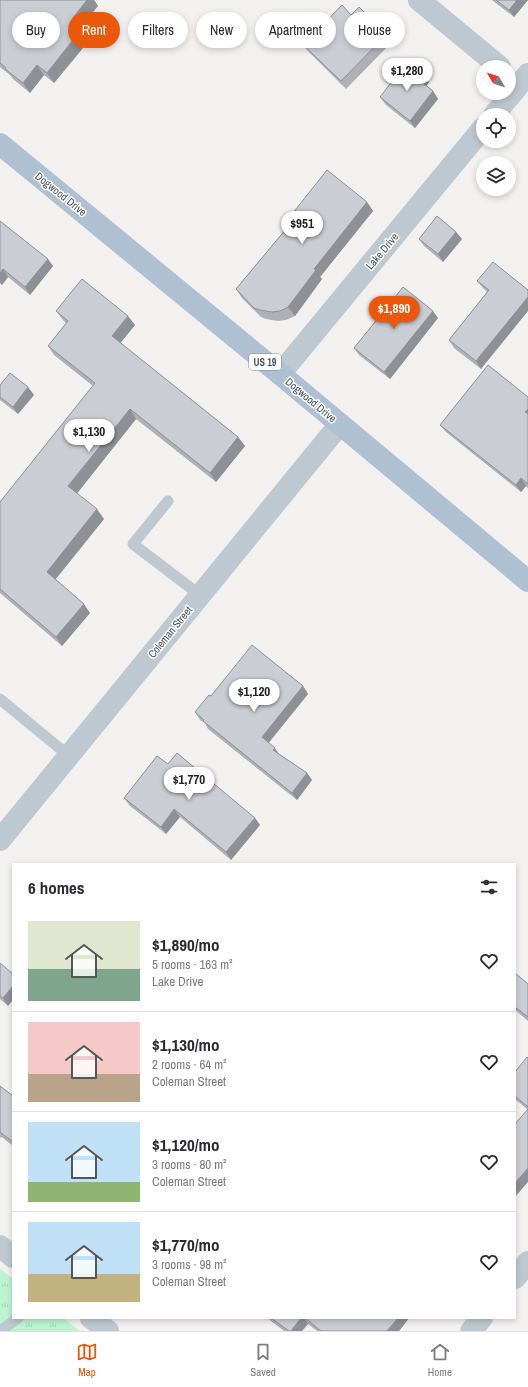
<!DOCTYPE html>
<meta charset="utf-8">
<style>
:root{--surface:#fff;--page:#f7f7f7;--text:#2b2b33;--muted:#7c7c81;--line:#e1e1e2;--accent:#ea580c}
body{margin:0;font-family:"Archivo Narrow",sans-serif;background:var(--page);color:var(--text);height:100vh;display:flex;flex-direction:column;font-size:15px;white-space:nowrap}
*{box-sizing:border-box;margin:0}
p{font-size:13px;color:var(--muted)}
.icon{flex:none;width:22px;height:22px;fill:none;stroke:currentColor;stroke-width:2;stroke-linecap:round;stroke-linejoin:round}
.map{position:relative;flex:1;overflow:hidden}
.drawer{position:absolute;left:12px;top:863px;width:504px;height:456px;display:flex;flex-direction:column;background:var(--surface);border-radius:0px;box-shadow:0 2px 6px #0003}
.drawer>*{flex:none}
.banner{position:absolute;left:12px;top:12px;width:504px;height:36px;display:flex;gap:8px}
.needle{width:26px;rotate:309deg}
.tools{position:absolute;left:476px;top:60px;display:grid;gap:8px}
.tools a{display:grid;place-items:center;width:40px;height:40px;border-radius:50%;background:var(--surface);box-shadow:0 2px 6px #0003;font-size:20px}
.price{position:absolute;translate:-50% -34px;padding:0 9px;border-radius:14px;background:#fff;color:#222;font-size:13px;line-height:26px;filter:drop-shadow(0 1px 2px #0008)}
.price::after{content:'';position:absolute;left:50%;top:24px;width:12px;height:9px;margin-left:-6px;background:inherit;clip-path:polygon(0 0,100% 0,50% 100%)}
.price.on{background:var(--accent);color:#fff}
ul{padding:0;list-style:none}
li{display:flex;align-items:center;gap:12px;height:100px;padding:0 16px}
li+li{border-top:1px solid var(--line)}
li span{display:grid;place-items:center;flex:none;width:112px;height:80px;border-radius:0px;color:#555}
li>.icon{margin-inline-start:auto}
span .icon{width:48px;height:48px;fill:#fffc;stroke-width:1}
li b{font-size:17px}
h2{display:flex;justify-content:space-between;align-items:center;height:48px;padding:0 16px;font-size:17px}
.pill{padding:0 14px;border-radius:18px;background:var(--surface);box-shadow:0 2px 6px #0003;font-size:14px;line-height:36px}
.pill.on{background:var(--accent);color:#fff}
.tabs{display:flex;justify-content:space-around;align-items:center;height:56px;border-top:1px solid var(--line);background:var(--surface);font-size:11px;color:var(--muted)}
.tabs a{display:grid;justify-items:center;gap:2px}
.tabs .on{color:var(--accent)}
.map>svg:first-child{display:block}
.park{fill:url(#park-tufts)}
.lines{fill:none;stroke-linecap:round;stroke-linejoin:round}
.service{stroke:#bdc8d0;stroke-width:11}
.minor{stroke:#bdc8d0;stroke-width:22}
.primary{stroke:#aec0d1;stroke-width:22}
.wall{fill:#aeb0b5}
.shaded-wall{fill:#8d9094}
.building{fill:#cacdd3;stroke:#8d9094}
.labels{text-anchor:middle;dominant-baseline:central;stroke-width:3;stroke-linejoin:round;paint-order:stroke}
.shield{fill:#fff;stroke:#7e878f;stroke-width:1}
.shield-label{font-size:10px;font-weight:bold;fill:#47545f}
.street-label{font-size:11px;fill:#47545f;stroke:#fff}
</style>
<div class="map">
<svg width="528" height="1331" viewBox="0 0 528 1331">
<defs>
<pattern id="park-tufts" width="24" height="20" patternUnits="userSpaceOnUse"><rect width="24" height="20" fill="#bdf3d1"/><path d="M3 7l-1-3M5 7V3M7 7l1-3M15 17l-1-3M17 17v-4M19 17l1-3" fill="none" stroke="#a4d2b6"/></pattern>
</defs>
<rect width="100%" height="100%" fill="#f3f0f0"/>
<path class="park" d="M0,1269l13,10v39h50l17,13h-80z"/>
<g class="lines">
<path class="service" d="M168,501l-35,43 67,51
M0,699l69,57
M0,1331l18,-13"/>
<path class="minor" d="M419,0l81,67
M494,115l34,-41
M280,374l203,-246
M0,840l340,-416
M0,1246l13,11
M515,1278l13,-16
M91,1318l17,13
M471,1331l11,-13"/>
<path class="primary" d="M0,144l280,230 248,207"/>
</g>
<path class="wall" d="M0,0h94l4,6 -16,19 10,12 -38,46 -10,-8 -14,18 -17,-14 -3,-4 -10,-8z
M492,0h36l-14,17z
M351,15l36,19 5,8 -46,47 -37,-37 -6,-7z
M423,75l6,7 -3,4 7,5 5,8 -23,29 -29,-23 -6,-8z
M367,202l6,9 -53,66 2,2 -27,37 -9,4 -8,1 -12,-2 -5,-2 -19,-19 -6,-9 59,-71 -3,-4z
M0,221l53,45 -23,29 -22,-18 -6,8 -2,-2z
M456,232l6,7 -19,23 -19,-16 -5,-7z
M477,281l51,9 -47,79 -27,-21 -5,-8 38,-48 -4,-4z
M56,311l79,14 -15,18 118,94 7,9 -29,36 -80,-63 -59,74 27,26 -48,60 34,34 -28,33 -62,-53v-91l93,-116 -39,-31 -6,-9 18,-23 -3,-3z
M438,318l-48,61 -31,-24 -5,-7z
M0,385l34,10 -16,19 -18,-14z
M528,397v91l-2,-2 -5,6 -75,-60 -6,-7z
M303,686l5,8 -40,49 11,11 28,19 5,7 -15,20 -89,-71 -3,-6 -5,-3 -5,-8 16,-16z
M168,764l87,54 5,7 -29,35 -51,-43 -14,17 -36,-28 -6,-8z
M0,963l8,43 -8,-7z
M515,973l13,11v37l-13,-11z
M528,1058v124v-72l-13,-11v-27z
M0,1086l13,10v50l-11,-9 -1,1 -1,-1z
M267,1318h142l-10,13h-82l-9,-7 -6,7h-18z"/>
<path class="shaded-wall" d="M87,0h7l4,6 -18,22 -7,-10z
M517,0h11l-14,17 -5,-7z
M84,26l8,11 -38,46 -7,-10z
M37,65l7,10 -14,18 -7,-10z
M423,75l6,7 -4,6 -6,-8z
M433,91l5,8 -23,29 -5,-7z
M367,202l6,9 -53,66 2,2 -27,37 -7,-9 26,-38z
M456,232l6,7 -19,23 -5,-8z
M48,259l5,7 -23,29 -5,-8z
M3,269l5,8 -6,8 -2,-3v-9z
M528,297v14l-47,58 -5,-8z
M433,311l5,7 -48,61 -6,-7z
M128,316l7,9 -17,21 -6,-10z
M28,387l6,8 -16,19 -5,-7z
M130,409l6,10 -61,77 -7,-10z
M528,409v7l-3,-4z
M238,437l7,9 -29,36 -6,-9z
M521,478l5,8 -5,6 -5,-7z
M97,509l7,10 -50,62 -7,-9z
M84,604l6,9 -28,33 -6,-9z
M303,686l5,8 -41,51 -5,-8z
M275,748l5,8 -7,-6z
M307,773l5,7 -15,20 -5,-7z
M174,809l6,8 -14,17 -5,-7z
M255,818l5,7 -29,35 -5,-8z
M13,986v14l-5,6 -5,-8z
M528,1168v14l-13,15v-14z
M301,1318h3l4,6 -6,7h-11z
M398,1318h11l-10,13h-12z"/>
<path class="building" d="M0,0h87l-14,18 11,8 -37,47 -10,-8 -14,18 -18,-14 1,-1 -6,-5z
M496,0h21l-8,10z
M342,5l9,10 8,-8 28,27 -46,47 -38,-36z
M407,62l16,13 -4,5 14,11 -23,30 -30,-24z
M327,170l40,32 -53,67 2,1 -28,37 -8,4 -8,1 -12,-2 -6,-2 -18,-19 60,-72 -4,-3z
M437,216l19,16 -18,22 -19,-15z
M0,221l48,38 -23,28 -22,-18 -3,4z
M493,262l35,28v7l-52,64 -27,-21 40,-50 -12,-9z
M82,279l46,37 -16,20 126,101 -28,36 -80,-64 -62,77 29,23 -50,63 37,32 -28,33 -56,-48v-87l95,-119 -47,-37 20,-25 -12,-10z
M403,287l30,24 -49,61 -30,-24z
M488,365l40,32v12l-3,3 3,2v70l-7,-6 -5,7 -76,-60z
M10,373l18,14 -15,20 -13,-10v-12z
M252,645l51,41 -41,51 13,11 -2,2 34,23 -15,20 -89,-72 1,-1 -9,-8 14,-17 2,1z
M177,753l78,65 -29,34 -52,-43 -13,18 -37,-29 33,-42 11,8z
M0,963l13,11v12l-10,12 -3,-2z
M515,973l13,11v33l-13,-10z
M527,1057l1,1v49l-13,-11v-24z
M0,1086l13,10v46l-13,-10z
M528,1109v59l-13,15v-59z
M271,1318h30l-10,13h-2z
M305,1318h93l-11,13h-66z"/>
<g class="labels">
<rect class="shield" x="249" y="354" width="32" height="16" rx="3"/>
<g class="shield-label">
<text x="265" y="362">US 19</text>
</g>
<g class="street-label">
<text transform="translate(61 194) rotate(39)">Dogwood Drive</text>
<text transform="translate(382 251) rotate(-50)">Lake Drive</text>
<text transform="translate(311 400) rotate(40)">Dogwood Drive</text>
<text transform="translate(170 632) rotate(-51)">Coleman Street</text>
</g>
</g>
</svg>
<div class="tools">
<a><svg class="needle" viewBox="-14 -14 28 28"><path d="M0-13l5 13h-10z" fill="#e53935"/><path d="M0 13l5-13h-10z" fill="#7c7c81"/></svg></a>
<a><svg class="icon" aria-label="locate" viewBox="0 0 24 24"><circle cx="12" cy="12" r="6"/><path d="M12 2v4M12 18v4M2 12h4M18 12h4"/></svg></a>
<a><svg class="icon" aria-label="layers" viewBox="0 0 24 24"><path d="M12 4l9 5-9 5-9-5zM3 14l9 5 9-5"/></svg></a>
</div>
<b class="price" style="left:407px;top:92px">$1,280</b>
<b class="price" style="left:302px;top:245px">$951</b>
<b class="price on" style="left:394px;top:330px">$1,890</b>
<b class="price" style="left:89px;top:453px">$1,130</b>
<b class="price" style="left:254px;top:713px">$1,120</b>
<b class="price" style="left:189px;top:801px">$1,770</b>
<div class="banner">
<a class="pill">Buy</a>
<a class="pill on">Rent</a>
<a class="pill">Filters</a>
<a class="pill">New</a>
<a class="pill">Apartment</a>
<a class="pill">House</a>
</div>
<section class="drawer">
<h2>6 homes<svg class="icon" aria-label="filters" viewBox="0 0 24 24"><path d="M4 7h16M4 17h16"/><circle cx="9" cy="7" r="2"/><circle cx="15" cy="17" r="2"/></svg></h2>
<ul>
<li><span style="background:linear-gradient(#dfe7d0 60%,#7fa58c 0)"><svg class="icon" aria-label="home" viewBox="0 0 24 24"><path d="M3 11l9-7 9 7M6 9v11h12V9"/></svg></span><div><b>$1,890/mo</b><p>5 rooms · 163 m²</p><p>Lake Drive</p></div><svg class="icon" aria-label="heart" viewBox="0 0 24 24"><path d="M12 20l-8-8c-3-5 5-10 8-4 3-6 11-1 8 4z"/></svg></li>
<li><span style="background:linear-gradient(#f6c9c9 65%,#b9a48a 0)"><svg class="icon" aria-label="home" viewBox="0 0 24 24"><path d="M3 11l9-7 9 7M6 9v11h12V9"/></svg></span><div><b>$1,130/mo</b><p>2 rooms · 64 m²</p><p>Coleman Street</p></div><svg class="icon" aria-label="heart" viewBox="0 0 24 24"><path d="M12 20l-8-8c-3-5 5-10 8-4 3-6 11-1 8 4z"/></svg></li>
<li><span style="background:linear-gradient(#bfe0f5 75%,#8fb573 0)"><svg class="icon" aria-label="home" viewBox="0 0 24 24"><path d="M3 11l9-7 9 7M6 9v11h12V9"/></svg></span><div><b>$1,120/mo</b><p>3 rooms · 80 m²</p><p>Coleman Street</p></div><svg class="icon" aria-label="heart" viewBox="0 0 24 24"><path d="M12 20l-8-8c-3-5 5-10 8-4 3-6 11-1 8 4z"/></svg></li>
<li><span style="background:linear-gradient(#bfe0f5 65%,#c2b280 0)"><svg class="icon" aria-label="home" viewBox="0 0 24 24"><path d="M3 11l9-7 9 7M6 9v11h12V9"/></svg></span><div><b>$1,770/mo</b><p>3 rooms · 98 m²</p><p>Coleman Street</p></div><svg class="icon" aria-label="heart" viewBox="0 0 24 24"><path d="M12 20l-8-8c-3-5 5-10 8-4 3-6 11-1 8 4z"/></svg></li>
</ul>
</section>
</div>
<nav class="tabs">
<a class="on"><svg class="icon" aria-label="map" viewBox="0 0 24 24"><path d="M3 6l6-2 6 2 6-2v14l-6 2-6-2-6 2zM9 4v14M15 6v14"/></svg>Map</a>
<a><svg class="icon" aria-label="saved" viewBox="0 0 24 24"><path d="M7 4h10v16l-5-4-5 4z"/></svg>Saved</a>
<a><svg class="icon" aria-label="home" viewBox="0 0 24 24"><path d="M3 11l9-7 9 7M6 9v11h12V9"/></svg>Home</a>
</nav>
